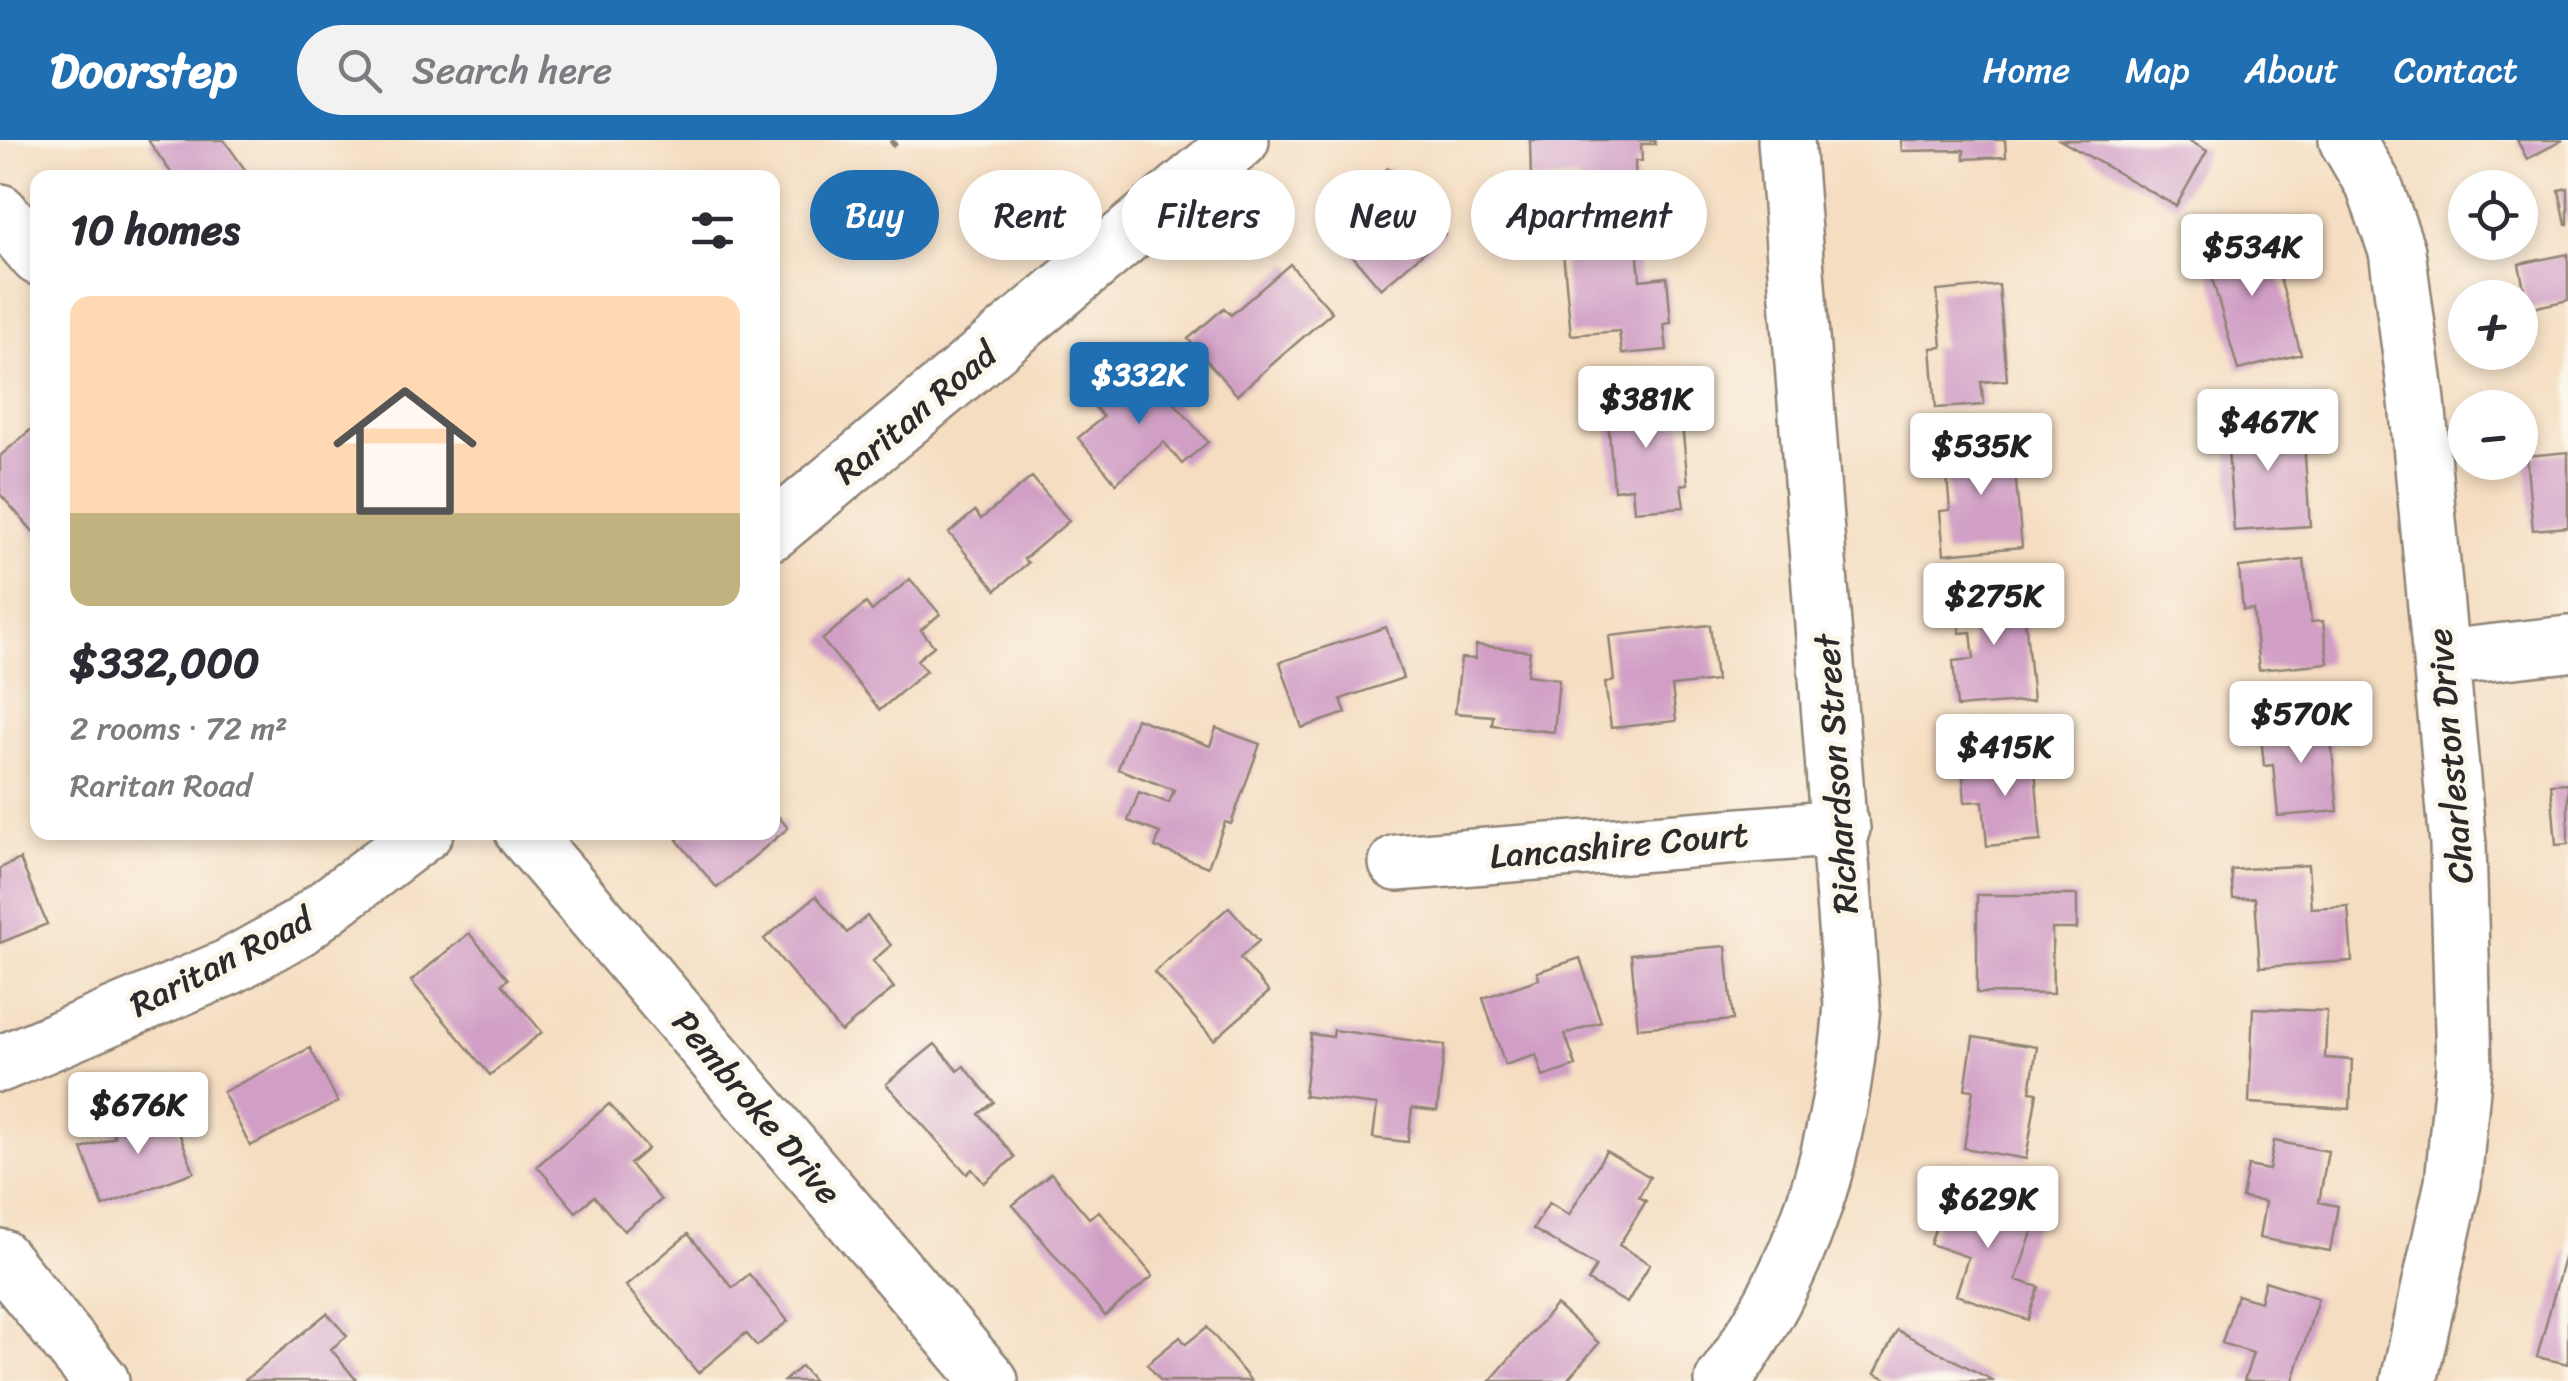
<!DOCTYPE html>
<meta charset="utf-8">
<style>
:root{--surface:#fff;--page:#f2f2f3;--text:#2b2b33;--muted:#7c7c81;--accent:#1f6fb2}
body{margin:0;font-family:Sriracha,sans-serif;background:var(--page);color:var(--text);height:100vh;display:flex;flex-direction:column;font-size:38px;white-space:nowrap}
*{box-sizing:border-box;margin:0}
p{font-size:32px;color:var(--muted)}
.icon{flex:none;width:55px;height:55px;fill:none;stroke:currentColor;stroke-width:2;stroke-linecap:round;stroke-linejoin:round}
.map{position:relative;flex:1;overflow:hidden}
.details{position:absolute;left:30px;top:30px;width:750px;height:670px;display:flex;flex-direction:column;background:var(--surface);border-radius:20px;box-shadow:0 5px 15px #0003}
.details>*{flex:none}
.top-card{position:absolute;left:810px;top:30px;width:950px;height:90px;display:flex;gap:20px}
.buttons{position:absolute;left:2448px;top:30px;display:grid;gap:20px}
.buttons a{display:grid;place-items:center;width:90px;height:90px;border-radius:50%;background:var(--surface);box-shadow:0 5px 15px #0003;font-size:50px}
.price{position:absolute;translate:-50% -85px;padding:0 22px;border-radius:10px;background:#fff;color:#222;font-size:32px;line-height:65px;filter:drop-shadow(0 2px 5px #0008)}
.price::after{content:'';position:absolute;left:50%;top:60px;width:30px;height:22px;margin-left:-15px;background:inherit;clip-path:polygon(0 0,100% 0,50% 100%)}
.price.selected{background:var(--accent);color:#fff}
ul{padding:0;list-style:none}
li{display:grid;align-content:center;gap:20px;height:530px;padding:0 40px}
li span{display:grid;place-items:center;height:310px;border-radius:20px;color:#555}
li>.icon{margin-inline-start:auto}
span .icon{width:180px;height:180px;fill:#fffc;stroke-width:1}
li b{font-size:42px}
h2{display:flex;justify-content:space-between;align-items:center;height:120px;padding:0 40px;font-size:42px}
.pill{padding:0 35px;border-radius:45px;background:var(--surface);box-shadow:0 5px 15px #0003;font-size:35px;line-height:90px}
.pill.selected{background:var(--accent);color:#fff}
header{display:flex;align-items:center;gap:60px;box-sizing:border-box;height:140px;padding:0 50px;background:var(--accent);color:#fff}
header strong{font-size:48px}
nav{display:flex;gap:55px;margin-inline-start:auto;font-size:35px}
.search{width:700px;height:90px;background:var(--page);display:flex;align-items:center;gap:25px;box-sizing:border-box;padding:0 35px;border-radius:55px;color:var(--muted);font-size:38px}
.map>svg:first-child{display:block}
.building{fill:#d19fc6}
.lines{fill:none;stroke-linecap:round;stroke-linejoin:round}
.minor-casing{stroke:#908476;stroke-width:60}
.path{stroke:#908476;stroke-width:6;stroke-dasharray:8 8;stroke-linecap:butt}
.minor{stroke:#fff;stroke-width:55}
.labels{text-anchor:middle;dominant-baseline:central;stroke-width:10;stroke-linejoin:round;paint-order:stroke}
.street-label{font-size:35px;fill:#2b2b2b;stroke:#fbf7ec}
</style>
<header>
<strong>Doorstep</strong>
<div class="search"><svg class="icon" aria-label="search" viewBox="0 0 24 24"><circle cx="10" cy="10" r="6"/><path d="M15 15l6 6"/></svg>Search here</div>
<nav><a>Home</a><a>Map</a><a>About</a><a>Contact</a></nav>
</header>
<div class="map">
<svg width="2568" height="1241" viewBox="0 0 2568 1241">
<rect width="100%" height="100%" fill="#fbf7ec"/>
<filter id="ink" filterUnits="userSpaceOnUse"><feTurbulence type="fractalNoise" baseFrequency=".01" numOctaves="2"/><feDisplacementMap in="SourceGraphic" scale="20" xChannelSelector="R" yChannelSelector="G"/><feConvolveMatrix kernelMatrix="1 2 1 2 8 2 1 2 1" color-interpolation-filters="sRGB"/></filter>
<filter id="wash" filterUnits="userSpaceOnUse"><feTurbulence type="fractalNoise" baseFrequency=".0048" numOctaves="4" result="noise"/><feDisplacementMap in="SourceGraphic" scale="40" xChannelSelector="R" yChannelSelector="G"/><feGaussianBlur stdDeviation="2.25" result="paint"/><feColorMatrix in="noise" values="0 0 0 0 0 0 0 0 0 0 0 0 0 0 0 0 0 1.4 0 .05"/><feComposite in="paint" operator="in"/></filter>
<g filter="url(#wash)">
<rect width="100%" height="100%" fill="#f5ddc1"/>
<g id="blocks">
<path class="building" d="M148,0h76l27,38h-84l5,-4z
M1530,0h125v4h-14l1,17h-7l1,28 -57,2 -1,-12 -47,1z
M1901,0h104l1,17 -42,2v-9l-62,1z
M2060,0h128l19,11 -31,55z
M2517,0h46l-36,19z
M1388,28l57,66 -64,55 -47,-55 27,-24 -10,-11z
M2568,48v36h-2l-7,-34z
M2266,88l35,126 -63,16 -35,-124z
M1636,96l4,44 27,-3 4,46 -7,1 3,26 -45,4 -3,-23 -48,4 -9,-93z
M2568,114v46l-40,9 -9,-45z
M1290,124l42,48 -95,83 -49,-56 36,-31 7,7z
M1999,145l8,95 -26,2 3,23 -48,3 -5,-60 11,-1 -5,-56z
M1143,226l65,76 -26,22 -18,-22 -48,41 -38,-45 25,-21 -8,-10z
M1662,251l3,34 17,-1 6,60 -7,1 3,22 -50,4 -2,-23 -18,2 -8,-93z
M2302,276l8,110 -76,5 -8,-110z
M34,287l4,4v106l-38,-43v-38z
M2012,298l10,109 -78,7 -4,-43 10,-1 -6,-66z
M2568,312v75l-35,3 -7,-74z
M1032,337l37,44 -45,38 4,4 -32,27 -47,-57 26,-22 6,8z
M2304,420l7,62 12,-1 5,42 -69,7 -6,-61 -10,1 -4,-43z
M910,439l30,35 -19,16 13,16 -17,14 9,11 -46,39 -58,-70 44,-37 6,8z
M2022,445l11,116 -76,6 -4,-46 21,-2 -3,-27 -11,1 -5,-42z
M1710,485l6,56 -44,5 4,35 -65,7 -6,-46 9,-1 -5,-45z
M1386,487l17,51 -62,21 5,14 -44,15 -22,-66z
M1476,505l54,6 -3,24 32,4 -5,53 -62,-7 1,-9 -38,-3 6,-55 14,1z
M1136,578l74,28 6,-18 44,16 -29,80 -6,-2 -17,45 -53,-20 5,-14 -32,-12 11,-29 30,11 5,-13 -56,-21z
M2329,579l9,92 -60,5 -5,-51 -9,1 -4,-40z
M2034,617l7,84 -54,5 -4,-45 -18,1 -3,-39z
M2568,643v61l-12,1 -5,-61z
M772,669l16,19 -71,60 -40,-48 9,-8h86z
M20,719l27,65 -47,19v-75z
M2308,725l3,43 37,-2 4,55 -92,6 -5,-69 -22,1 -2,-29z
M1977,755h100v34h-25l1,65 -76,-1z
M816,756l31,37 20,-17 24,29 -18,16 21,27 -53,44 -77,-93z
M1229,767l30,34 -19,17 29,34 -55,48 -60,-68z
M469,793l39,46 -6,5 40,48 -52,43 -79,-94z
M1726,806l7,74 -95,8 -7,-74z
M1580,818l21,64 -36,12 11,32 -33,11 -7,-22 -31,10 -22,-67 56,-19 -2,-7z
M2253,868l74,3 -2,47 27,2 -2,49 -101,-6z
M1334,890l111,15 -8,66 -25,-3 -4,34 -35,-4 4,-33 -73,-9 7,-62 22,3z
M1973,897l64,10 -7,44 7,1 -11,67 -62,-11 9,-58 -8,-1z
M935,904l23,27 6,-5 30,36 -15,12 36,43 -31,26 -12,-14 -5,5 -81,-90z
M310,908l28,54 -88,44 -27,-54z
M609,964l39,45 -18,15 31,36 -37,31 -30,-35 -18,16 -39,-46z
M169,966l25,66 -91,34 -21,-57 33,-12 -4,-9z
M2274,1001l54,10 -9,51 19,4 -8,45 -71,-13 6,-36 -23,-4 6,-32 21,4z
M1606,1011l44,26 -11,20 7,4 -27,44 31,19 -23,39 -39,-22 8,-15 -63,-37 16,-26 20,12z
M1051,1033l38,45 10,-7 54,65 -48,40 -92,-111z
M1949,1048l88,29 -21,63 23,7 -11,33 -72,-25 12,-38 -38,-13z
M688,1094l45,54 16,-14 39,47 -31,25 -11,-13 -48,40 -72,-87z
M2566,1111h2v113l-31,-7z
M2265,1141l53,17 -25,83h-49l9,-28 -31,-10 15,-48 23,7z
M1556,1165l43,38 -33,38h-76z
M327,1173l20,23 -16,13 26,32h-113z
M1207,1187l44,54h-90l-14,-17 33,-27 6,7z
M1897,1190l97,51h-103l-16,-8z
M801,1226l13,15h-30z"/>
</g>
</g>
<g filter="url(#ink)">
<use href="#blocks" fill-opacity="0" stroke="#908476" stroke-width="2.5"/>
<g class="lines">
<g class="minor-casing">
<path id="minor" d="M2347,0l27,46 23,65 20,150 41,443 6,224 -11,115 -44,198
M0,72l38,45
M772,392l469,-392
M2443,518l125,-14
M523,692l467,549
M1397,723l445,-35
M0,924l229,-97 70,-39 126,-96
M0,1117l101,124
M1723,1241c84,-117 118,-234 129,-376l-66,-865"/>
</g>
<path class="path" d="M891,0l6,9"/>
<use href="#minor" class="minor"/>
</g>
</g>
<g class="labels">
<g class="street-label">
<text transform="translate(915 273) rotate(-40)">Raritan Road</text>
<text transform="translate(2450 616) rotate(-95)">Charleston Drive</text>
<text transform="translate(1836 634) rotate(-94)">Richardson Street</text>
<text transform="translate(1619 705) rotate(-5)">Lancashire Court</text>
<text transform="translate(221 822) rotate(-27)">Raritan Road</text>
<text transform="translate(757 967) rotate(50)">Pembroke Drive</text>
</g>
</g>
</svg>
<div class="buttons">
<a><svg class="icon" aria-label="locate" viewBox="0 0 24 24"><circle cx="12" cy="12" r="6"/><path d="M12 2v4M12 18v4M2 12h4M18 12h4"/></svg></a>
<a>+</a>
<a>−</a>
</div>
<b class="price" style="left:2252px;top:159px">$534K</b>
<b class="price selected" style="left:1139px;top:287px">$332K</b>
<b class="price" style="left:1646px;top:311px">$381K</b>
<b class="price" style="left:2268px;top:334px">$467K</b>
<b class="price" style="left:1981px;top:358px">$535K</b>
<b class="price" style="left:1994px;top:508px">$275K</b>
<b class="price" style="left:2301px;top:626px">$570K</b>
<b class="price" style="left:2005px;top:659px">$415K</b>
<b class="price" style="left:138px;top:1017px">$676K</b>
<b class="price" style="left:1988px;top:1111px">$629K</b>
<div class="top-card">
<a class="pill selected">Buy</a>
<a class="pill">Rent</a>
<a class="pill">Filters</a>
<a class="pill">New</a>
<a class="pill">Apartment</a>
</div>
<section class="details">
<h2>10 homes<svg class="icon" aria-label="filters" viewBox="0 0 24 24"><path d="M4 7h16M4 17h16"/><circle cx="9" cy="7" r="2"/><circle cx="15" cy="17" r="2"/></svg></h2>
<ul>
<li><span style="background:linear-gradient(#ffd9b3 70%,#c2b280 0)"><svg class="icon" aria-label="home" viewBox="0 0 24 24"><path d="M3 11l9-7 9 7M6 9v11h12V9"/></svg></span><div><b>$332,000</b><p>2 rooms · 72 m²</p><p>Raritan Road</p></div></li>
</ul>
</section>
</div>
